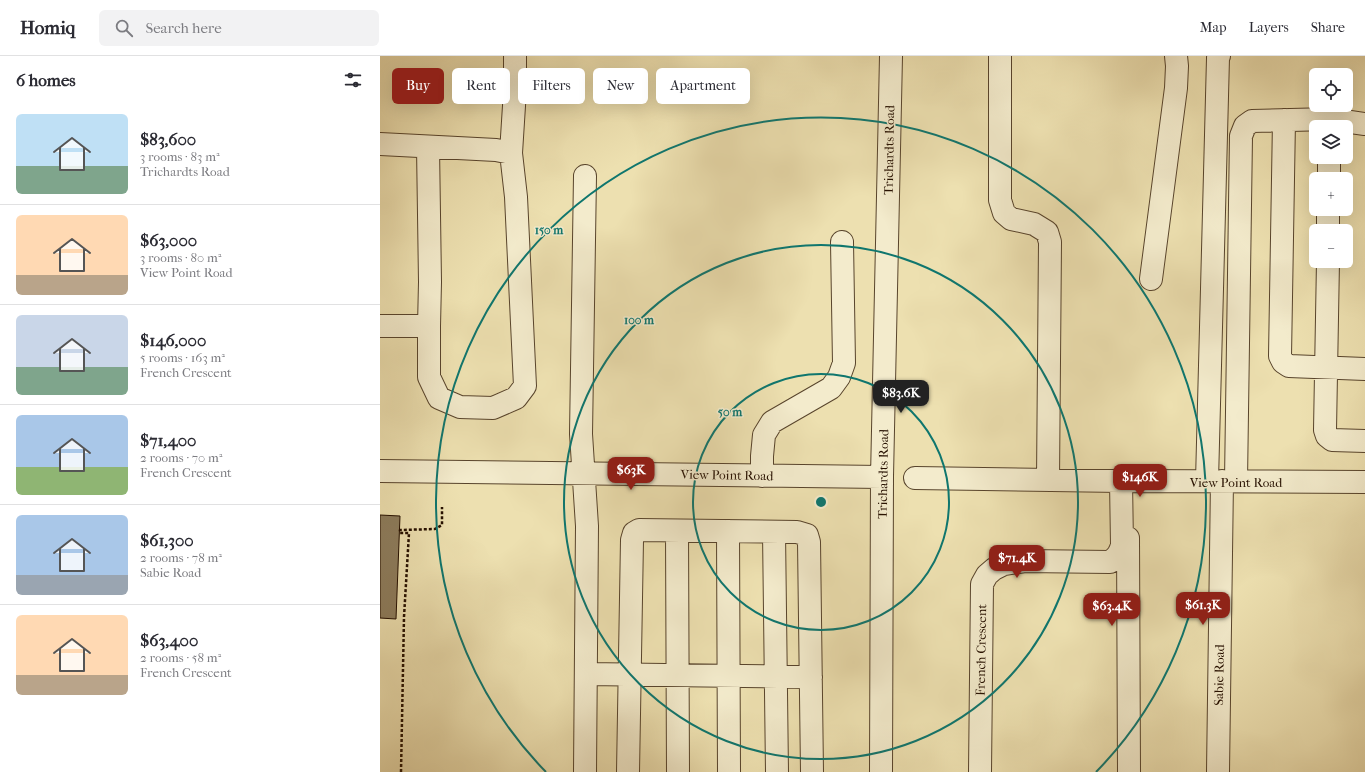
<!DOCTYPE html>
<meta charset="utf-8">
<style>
:root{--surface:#fff;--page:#f2f2f3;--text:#2b2b33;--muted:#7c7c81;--line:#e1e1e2;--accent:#8f2418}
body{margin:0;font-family:"IM FELL French Canon",serif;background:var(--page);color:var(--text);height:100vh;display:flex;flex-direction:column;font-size:15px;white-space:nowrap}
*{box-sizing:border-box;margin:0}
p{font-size:13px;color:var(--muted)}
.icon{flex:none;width:22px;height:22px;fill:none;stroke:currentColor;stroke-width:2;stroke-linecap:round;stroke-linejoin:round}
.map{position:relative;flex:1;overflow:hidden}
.panel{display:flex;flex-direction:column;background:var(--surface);width:380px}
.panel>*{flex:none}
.guide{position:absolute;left:12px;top:12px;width:380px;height:36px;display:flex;gap:8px}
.controls{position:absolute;left:929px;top:12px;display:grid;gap:8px}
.controls a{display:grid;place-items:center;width:44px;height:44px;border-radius:6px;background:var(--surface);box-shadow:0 4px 16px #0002;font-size:20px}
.price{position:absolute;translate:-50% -34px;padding:0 9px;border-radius:8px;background:var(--accent);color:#fff;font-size:13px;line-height:26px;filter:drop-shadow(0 1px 2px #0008)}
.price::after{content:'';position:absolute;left:50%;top:24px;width:12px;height:9px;margin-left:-6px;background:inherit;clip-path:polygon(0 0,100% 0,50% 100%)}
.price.current{background:#222;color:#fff}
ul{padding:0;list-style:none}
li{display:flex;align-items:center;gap:12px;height:100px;padding:0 16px}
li+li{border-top:1px solid var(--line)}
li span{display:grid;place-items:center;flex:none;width:112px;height:80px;border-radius:6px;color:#555}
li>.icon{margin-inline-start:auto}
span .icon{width:48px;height:48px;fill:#fffc;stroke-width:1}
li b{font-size:17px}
h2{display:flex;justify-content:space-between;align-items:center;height:48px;padding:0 16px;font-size:17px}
.tag{padding:0 14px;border-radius:6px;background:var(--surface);box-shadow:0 4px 16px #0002;font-size:14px;line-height:36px}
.tag.current{background:var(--accent);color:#fff}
header{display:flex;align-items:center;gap:24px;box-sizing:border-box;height:56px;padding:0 20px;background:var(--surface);border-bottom:1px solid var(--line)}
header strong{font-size:19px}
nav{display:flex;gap:22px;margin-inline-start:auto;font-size:14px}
.search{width:280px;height:36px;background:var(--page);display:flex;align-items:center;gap:10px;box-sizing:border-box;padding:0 14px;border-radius:6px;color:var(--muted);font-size:15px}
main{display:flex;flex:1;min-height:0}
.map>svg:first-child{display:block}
.building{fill:#8d7c5c;stroke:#261000}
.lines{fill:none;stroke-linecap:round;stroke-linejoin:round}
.minor-casing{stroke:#58442c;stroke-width:24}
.path{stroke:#261000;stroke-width:2.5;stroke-dasharray:3 2;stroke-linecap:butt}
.minor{stroke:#f3ebcc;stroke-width:22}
.ring{fill:none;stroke:#0f766e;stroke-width:2}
.labels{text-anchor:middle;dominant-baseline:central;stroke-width:3;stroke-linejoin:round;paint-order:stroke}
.street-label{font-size:13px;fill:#261000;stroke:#f3ebcc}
.centre{fill:#0f766e;stroke:#f3ebcc;stroke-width:2}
.ring-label{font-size:12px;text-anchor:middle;font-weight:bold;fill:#0f766e;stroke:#f3ebcc;stroke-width:3;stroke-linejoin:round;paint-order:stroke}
</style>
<header>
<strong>Homiq</strong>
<div class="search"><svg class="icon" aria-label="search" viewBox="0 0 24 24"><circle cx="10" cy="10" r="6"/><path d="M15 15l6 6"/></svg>Search here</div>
<nav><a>Map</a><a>Layers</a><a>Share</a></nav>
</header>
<main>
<section class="panel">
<h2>6 homes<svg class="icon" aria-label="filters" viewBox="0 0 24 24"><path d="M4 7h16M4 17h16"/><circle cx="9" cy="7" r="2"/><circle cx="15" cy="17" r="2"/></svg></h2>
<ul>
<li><span style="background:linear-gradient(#bfe0f5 65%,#7fa58c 0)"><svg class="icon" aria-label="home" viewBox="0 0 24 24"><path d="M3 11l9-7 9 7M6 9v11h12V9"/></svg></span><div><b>$83,600</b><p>3 rooms · 83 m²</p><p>Trichardts Road</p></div></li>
<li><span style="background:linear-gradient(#ffd9b3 75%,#b9a48a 0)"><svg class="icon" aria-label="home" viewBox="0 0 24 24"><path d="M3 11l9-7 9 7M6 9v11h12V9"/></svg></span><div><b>$63,000</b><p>3 rooms · 80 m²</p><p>View Point Road</p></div></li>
<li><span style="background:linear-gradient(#c9d6e8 65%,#7fa58c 0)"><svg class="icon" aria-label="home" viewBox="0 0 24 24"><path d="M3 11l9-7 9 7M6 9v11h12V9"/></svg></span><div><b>$146,000</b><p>5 rooms · 163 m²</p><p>French Crescent</p></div></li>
<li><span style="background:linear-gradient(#a9c7e8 65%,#8fb573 0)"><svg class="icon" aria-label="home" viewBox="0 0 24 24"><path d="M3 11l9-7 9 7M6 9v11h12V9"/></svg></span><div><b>$71,400</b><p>2 rooms · 70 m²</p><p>French Crescent</p></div></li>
<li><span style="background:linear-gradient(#a9c7e8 75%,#9aa5b1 0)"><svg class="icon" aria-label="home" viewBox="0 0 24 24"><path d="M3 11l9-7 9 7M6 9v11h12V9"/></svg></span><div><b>$61,300</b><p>2 rooms · 78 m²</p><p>Sabie Road</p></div></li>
<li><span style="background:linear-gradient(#ffd9b3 75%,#b9a48a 0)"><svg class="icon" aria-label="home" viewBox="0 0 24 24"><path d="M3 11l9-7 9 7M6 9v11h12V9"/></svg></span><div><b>$63,400</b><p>2 rooms · 58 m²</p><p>French Crescent</p></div></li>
</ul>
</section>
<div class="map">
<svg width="985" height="716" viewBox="0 0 985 716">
<rect width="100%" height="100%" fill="#ede0b0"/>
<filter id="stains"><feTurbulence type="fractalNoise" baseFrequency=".005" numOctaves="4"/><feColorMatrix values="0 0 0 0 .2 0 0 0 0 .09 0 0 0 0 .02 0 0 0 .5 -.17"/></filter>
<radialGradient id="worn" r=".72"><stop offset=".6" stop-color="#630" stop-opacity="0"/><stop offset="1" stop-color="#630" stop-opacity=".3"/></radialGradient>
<path class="building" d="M0,459l20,1 -4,103 -16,-1z"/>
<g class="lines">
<g class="minor-casing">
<path id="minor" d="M620,0v144l4,13 7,6 23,5 13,8 3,10 -2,238
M904,64l-4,236 3,6 6,4 76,3
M0,88l116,6 15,3 5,44 9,189 -9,12 -23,10 -33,-1 -21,-9 -10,-21v-51h-49
M48,91l2,135 -1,44
M131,97l4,-63v-34
M949,123v-22
M948,175v-22
M948,205l-3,169 2,6 5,4 33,1
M771,223l25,-191 1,-22 -1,-10
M0,415l502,6
M382,420v-20l2,-21 8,-13 59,-34 8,-11 5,-14 -2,-121
M535,422l206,3 244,1
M827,425l11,-423 1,-2
M856,425l5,-345 4,-10 7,-5 78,-2 35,5
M297,475l1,241
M348,475l1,241
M394,476l3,240
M748,482l1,234
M206,618l225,3
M205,716l2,-246 -6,-92 4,-258
M248,716l4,-232 2,-7 5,-3 158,2 10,3 2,7 3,230
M501,716l1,-295 9,-421
M600,716l2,-188 5,-9 7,-6 10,-5 21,-3 85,1c7,-5 10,-9 12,-17l-1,-64
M838,716l4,-291"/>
</g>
<path class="path" d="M21,716l3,-155 5,-84h-9v-3l35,-1 7,-4v-18"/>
<use href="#minor" class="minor"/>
</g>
<g class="ring">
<circle cx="441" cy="446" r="128"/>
<circle cx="441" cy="446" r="257"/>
<path d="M166 716A385 385 0 1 1 716 716"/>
</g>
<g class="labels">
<g class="street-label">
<text transform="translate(509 94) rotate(-89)">Trichardts Road</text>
<text transform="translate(503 418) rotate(-89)">Trichardts Road</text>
<text transform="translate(347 419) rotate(1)">View Point Road</text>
<text x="856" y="426">View Point Road</text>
<text transform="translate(601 594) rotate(-89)">French Crescent</text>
<text transform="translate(839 619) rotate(-89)">Sabie Road</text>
</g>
</g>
<circle cx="441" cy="446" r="6" class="centre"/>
<g class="ring-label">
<text x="169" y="178">150 m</text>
<text x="259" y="268">100 m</text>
<text x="350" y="360">50 m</text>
</g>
<rect width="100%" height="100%" filter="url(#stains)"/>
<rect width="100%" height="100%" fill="url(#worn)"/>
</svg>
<div class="controls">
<a><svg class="icon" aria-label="locate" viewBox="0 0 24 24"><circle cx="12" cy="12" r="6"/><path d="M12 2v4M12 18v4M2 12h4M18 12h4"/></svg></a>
<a><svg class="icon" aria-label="layers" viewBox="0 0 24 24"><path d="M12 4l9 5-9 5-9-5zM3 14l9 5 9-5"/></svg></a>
<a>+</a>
<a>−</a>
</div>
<b class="price current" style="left:521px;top:358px">$83.6K</b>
<b class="price" style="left:251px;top:435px">$63K</b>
<b class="price" style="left:760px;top:442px">$146K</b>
<b class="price" style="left:637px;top:523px">$71.4K</b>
<b class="price" style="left:823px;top:570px">$61.3K</b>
<b class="price" style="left:732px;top:571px">$63.4K</b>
<div class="guide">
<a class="tag current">Buy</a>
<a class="tag">Rent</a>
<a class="tag">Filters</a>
<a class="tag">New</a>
<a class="tag">Apartment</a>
</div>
</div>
</main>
